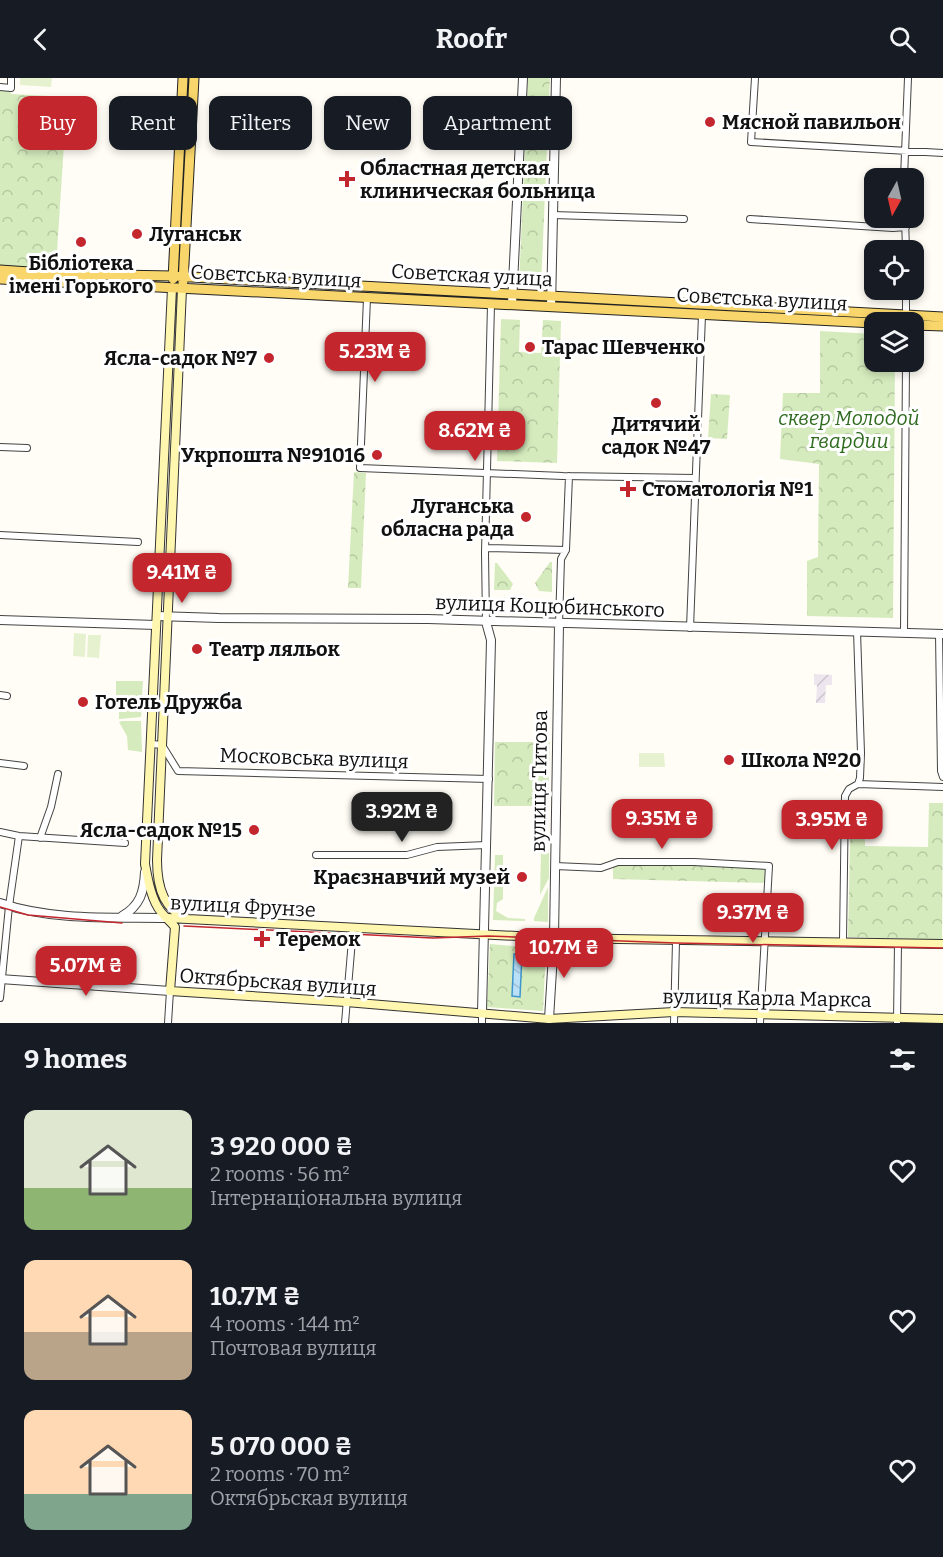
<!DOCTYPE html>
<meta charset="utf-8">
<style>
:root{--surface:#171b24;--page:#242831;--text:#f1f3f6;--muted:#9ea1a6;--accent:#c4262e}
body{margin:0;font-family:Bitter,serif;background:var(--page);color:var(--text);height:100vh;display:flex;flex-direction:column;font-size:22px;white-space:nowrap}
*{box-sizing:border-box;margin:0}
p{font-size:20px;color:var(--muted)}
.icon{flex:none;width:33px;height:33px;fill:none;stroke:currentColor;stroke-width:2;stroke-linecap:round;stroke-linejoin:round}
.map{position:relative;height:945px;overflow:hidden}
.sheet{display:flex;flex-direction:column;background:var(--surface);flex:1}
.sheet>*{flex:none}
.hud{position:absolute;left:18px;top:18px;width:600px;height:54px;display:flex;gap:12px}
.needle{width:39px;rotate:188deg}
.tools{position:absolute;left:864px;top:90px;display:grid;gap:12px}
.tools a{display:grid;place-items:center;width:60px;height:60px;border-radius:12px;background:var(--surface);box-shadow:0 3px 9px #0003;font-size:30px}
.price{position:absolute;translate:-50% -51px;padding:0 14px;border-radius:12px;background:var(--accent);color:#fff;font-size:20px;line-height:39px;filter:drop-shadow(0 2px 3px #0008)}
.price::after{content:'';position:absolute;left:50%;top:36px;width:18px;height:14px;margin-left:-9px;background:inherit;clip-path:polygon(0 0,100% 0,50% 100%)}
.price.current{background:#222;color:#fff}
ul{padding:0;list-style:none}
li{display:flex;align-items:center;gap:18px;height:150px;padding:0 24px}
li span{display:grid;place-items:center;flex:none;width:168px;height:120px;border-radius:12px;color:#555}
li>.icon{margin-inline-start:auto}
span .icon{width:72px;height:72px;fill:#fffc;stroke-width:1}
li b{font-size:26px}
h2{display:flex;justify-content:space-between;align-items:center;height:72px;padding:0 24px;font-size:26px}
.pill{padding:0 21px;border-radius:12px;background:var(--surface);box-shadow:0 3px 9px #0003;font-size:21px;line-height:54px}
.pill.current{background:var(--accent);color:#fff}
header{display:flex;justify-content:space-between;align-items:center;height:78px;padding:0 24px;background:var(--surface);font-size:27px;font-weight:700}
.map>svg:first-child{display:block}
.industrial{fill:url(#industrial-furrows)}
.grass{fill:#d5ebbd}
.park{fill:url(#park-crowns)}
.pitch{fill:#e6f2cf}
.water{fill:url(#water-waves);stroke:#3f96cf;stroke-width:1.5}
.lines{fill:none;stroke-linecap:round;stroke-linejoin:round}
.minor-casing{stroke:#444;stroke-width:8}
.tertiary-casing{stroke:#444;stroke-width:10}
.secondary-casing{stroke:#333;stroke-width:10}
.primary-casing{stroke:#222;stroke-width:11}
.minor{stroke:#fff;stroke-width:6}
.tertiary{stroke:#fff;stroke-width:8}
.secondary{stroke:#fff6b0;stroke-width:8}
.primary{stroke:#f9d66b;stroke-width:9}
.tram{stroke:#c4262e;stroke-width:1.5}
.poi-dot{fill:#c4262e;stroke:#fff;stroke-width:2}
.labels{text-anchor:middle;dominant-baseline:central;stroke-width:6;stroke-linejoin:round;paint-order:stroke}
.poi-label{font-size:20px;font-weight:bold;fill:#111;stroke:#fff;text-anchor:start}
.street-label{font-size:20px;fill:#111;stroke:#fff}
.park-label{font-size:20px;font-style:italic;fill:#2f6b1f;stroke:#fff}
</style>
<header><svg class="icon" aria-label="back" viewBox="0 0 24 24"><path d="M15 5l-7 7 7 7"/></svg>Roofr<svg class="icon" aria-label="search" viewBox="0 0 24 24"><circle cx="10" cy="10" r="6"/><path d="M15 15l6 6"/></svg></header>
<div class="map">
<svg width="943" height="945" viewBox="0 0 943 945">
<defs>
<pattern id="industrial-furrows" width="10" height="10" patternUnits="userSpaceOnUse" patternTransform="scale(1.5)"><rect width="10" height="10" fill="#eee6ef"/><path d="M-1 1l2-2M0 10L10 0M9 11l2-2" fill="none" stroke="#cbc4cc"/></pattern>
<pattern id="park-crowns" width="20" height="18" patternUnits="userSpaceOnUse" patternTransform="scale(1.5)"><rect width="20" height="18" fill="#d5ebbd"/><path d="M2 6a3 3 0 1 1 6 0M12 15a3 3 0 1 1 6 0" fill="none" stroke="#b6c8a1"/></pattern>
<pattern id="water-waves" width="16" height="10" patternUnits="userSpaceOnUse" patternTransform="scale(1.5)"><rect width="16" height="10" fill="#b9e0f7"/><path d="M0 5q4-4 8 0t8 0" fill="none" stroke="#9ebfd3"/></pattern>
</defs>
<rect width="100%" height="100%" fill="#fffdf5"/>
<path class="industrial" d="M814,596l18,1v10h-6l-1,18h-9l1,-18h-3z"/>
<path class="grass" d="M116,603h27l-1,15 -26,1z
M119,620l23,2 -1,17 -22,2z
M122,643h19l1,31 -14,-2 -1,-14 -8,-14z
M541,775h8v25l-9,17z
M495,777h8v44l-6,4 -1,8 12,7 17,1v2l-32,-1z
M548,809v35l-14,-1v-3z"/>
<path class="park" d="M528,0h22l-9,208 -22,-1z
M0,9l10,2 1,5 56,3 -11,171 -56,-2z
M501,241l19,1 -1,32 22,1 2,-33 18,1 -4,142 -60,-2z
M820,253l54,3v28h21l-2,256 -86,-2v-55l11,-4 1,-93 -39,-5 3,-66h37z
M711,316l19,1 -3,44 -19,-1z
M354,394l12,1 -5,115h-13z
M550,484h2v30l-13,-1 -4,-8z
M495,485h2l16,21 -3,6h-16z
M495,664h55l-2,64h-54z
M851,723h14v45l63,1 1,-44h14l-1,137 -94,-3z
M613,785l155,4 -1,16 -154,-4z
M490,866l56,5 -3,62 -56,-4z"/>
<path class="pitch" d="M20,0h32l-1,9 -31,-2z
M74,555l12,1 -1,23 -12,-1z
M88,557h13l-2,23 -12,-1z
M639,675h25l1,14h-26z"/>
<path class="water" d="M514,876h8l-2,43 -8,-1z"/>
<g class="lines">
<g class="minor-casing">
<path id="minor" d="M755,0l-4,64 192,11
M0,9l11,1v-10
M904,100l4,-100
M553,137l131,4
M905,140l1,32
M750,141l143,9 13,-1
M906,212v32
M367,220l-7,170 203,8 132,2
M0,369l27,1
M0,457l138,7
M485,470l81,2
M486,544l-1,-69 6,-249
M559,546l2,-65 5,-9 3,-74
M690,550l12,-313
M857,553l4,122 -1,25 -2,6
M904,555l2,-271
M939,556l2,137 2,6
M0,617l7,1
M152,666l10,1 16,26 311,8
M0,685l24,3
M858,706l85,3
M0,754l19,4 106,7
M40,760l11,-31 7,-33
M316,777h91l30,-8 50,-2
M555,788l46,2 17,-6h76l75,4 -9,157
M841,865l2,-3 2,-144 4,-7 9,-5
M0,920l9,-92 10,-70
M168,945l2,-32
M345,945l8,-95
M482,945v-11
M674,945l2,-82
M897,945l1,-80"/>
</g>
<g class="tertiary-casing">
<path id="tertiary" d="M512,226l11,-226
M551,229l5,-229
M157,538l62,2 209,1 515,15
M0,542l156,5
M0,825c53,18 113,14 168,15
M122,838c18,-10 22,-24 23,-44
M0,901l170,12
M482,934l9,-372 -5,-18
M549,941l5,-81 5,-314"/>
</g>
<g class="secondary-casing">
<path id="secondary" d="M172,210l-27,576c3,16 6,35 16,48 4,5 9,9 14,15l-5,64 176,11 203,17 125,-7 269,7
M182,211l-25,571c0,22 4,48 28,57
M168,840l386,20 389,6"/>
</g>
<g class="primary-casing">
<path id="primary" d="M0,192l59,4 114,2 770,41
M0,201l874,44
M173,201l10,-201
M183,204l11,-204
M914,247l29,1"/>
</g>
<use href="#minor" class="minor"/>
<use href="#tertiary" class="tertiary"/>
<use href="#secondary" class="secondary"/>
<use href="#primary" class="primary"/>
<path class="tram" d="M0,829l28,8 94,8
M184,848l249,12 55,-2 188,7 267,5"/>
</g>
<g class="poi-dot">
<circle cx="710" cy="44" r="6"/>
<path d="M344 92h6v6h6v6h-6v6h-6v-6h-6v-6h6z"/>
<circle cx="137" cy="156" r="6"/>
<circle cx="81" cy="164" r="6"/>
<circle cx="530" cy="269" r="6"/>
<circle cx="269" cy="280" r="6"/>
<circle cx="656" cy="325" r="6"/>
<circle cx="377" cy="377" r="6"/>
<path d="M625 402h6v6h6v6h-6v6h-6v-6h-6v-6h6z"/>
<circle cx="526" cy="439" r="6"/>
<circle cx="197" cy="571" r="6"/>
<circle cx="83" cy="624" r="6"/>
<circle cx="729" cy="682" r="6"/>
<circle cx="254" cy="752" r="6"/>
<circle cx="522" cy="799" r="6"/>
<path d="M259 852h6v6h6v6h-6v6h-6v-6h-6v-6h6z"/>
</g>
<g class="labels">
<g class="poi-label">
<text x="722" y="44">Мясной павильон</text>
<text x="360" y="90">Областная детская<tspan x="360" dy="23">клиническая больница</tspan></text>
<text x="149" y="156">Луганськ</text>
<text x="81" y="185" text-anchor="middle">Бібліотека<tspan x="81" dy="23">імені Горького</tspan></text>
<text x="542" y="269">Тарас Шевченко</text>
<text x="257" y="280" text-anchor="end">Ясла-садок №7</text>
<text x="656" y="346" text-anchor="middle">Дитячий<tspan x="656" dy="23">садок №47</tspan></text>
<text x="365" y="377" text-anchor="end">Укрпошта №91016</text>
<text x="642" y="411">Стоматологія №1</text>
<text x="514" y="428" text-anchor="end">Луганська<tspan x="514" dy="23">обласна рада</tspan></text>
<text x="209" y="571">Театр ляльок</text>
<text x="95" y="624">Готель Дружба</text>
<text x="741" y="682">Школа №20</text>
<text x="242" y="752" text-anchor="end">Ясла-садок №15</text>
<text x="510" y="799" text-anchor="end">Краєзнавчий музей</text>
<text x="276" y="861">Теремок</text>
</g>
<g class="street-label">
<text transform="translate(472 197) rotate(3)">Советская улица</text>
<text transform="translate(276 198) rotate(3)">Совєтська вулиця</text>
<text transform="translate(762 221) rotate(3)">Совєтська вулиця</text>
<text transform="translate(550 528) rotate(2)">вулиця Коцюбинського</text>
<text transform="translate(314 680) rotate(2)">Московська вулиця</text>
<text transform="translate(539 703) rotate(-89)">вулиця Титова</text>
<text transform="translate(243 828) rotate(3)">вулиця Фрунзе</text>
<text transform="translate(278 904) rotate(4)">Октябрьская вулиця</text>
<text transform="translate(767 920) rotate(1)">вулиця Карла Маркса</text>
</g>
<g class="park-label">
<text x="849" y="340">сквер Молодой<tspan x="849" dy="23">гвардии</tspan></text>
</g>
</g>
</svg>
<div class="tools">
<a><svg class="needle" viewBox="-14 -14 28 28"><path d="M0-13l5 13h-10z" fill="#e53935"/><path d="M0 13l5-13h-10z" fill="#9ea1a6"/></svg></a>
<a><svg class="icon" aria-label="locate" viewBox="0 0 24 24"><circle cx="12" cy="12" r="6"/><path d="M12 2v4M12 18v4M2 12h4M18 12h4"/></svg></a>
<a><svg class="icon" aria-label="layers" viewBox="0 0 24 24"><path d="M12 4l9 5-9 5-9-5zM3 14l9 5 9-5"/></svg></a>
</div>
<b class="price" style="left:375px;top:305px">5.23M ₴</b>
<b class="price" style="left:475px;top:384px">8.62M ₴</b>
<b class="price" style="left:182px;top:526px">9.41M ₴</b>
<b class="price current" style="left:402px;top:765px">3.92M ₴</b>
<b class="price" style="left:662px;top:772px">9.35M ₴</b>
<b class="price" style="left:832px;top:773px">3.95M ₴</b>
<b class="price" style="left:753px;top:866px">9.37M ₴</b>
<b class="price" style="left:564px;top:901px">10.7M ₴</b>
<b class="price" style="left:86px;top:919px">5.07M ₴</b>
<div class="hud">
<a class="pill current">Buy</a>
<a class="pill">Rent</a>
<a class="pill">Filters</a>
<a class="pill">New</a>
<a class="pill">Apartment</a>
</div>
</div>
<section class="sheet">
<h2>9 homes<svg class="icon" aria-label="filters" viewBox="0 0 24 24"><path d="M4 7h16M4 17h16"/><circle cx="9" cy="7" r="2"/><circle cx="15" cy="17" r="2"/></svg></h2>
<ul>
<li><span style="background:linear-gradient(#dfe7d0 65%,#8fb573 0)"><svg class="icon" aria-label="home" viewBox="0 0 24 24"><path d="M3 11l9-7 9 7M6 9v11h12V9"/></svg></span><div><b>3 920 000 ₴</b><p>2 rooms · 56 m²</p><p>Інтернаціональна вулиця</p></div><svg class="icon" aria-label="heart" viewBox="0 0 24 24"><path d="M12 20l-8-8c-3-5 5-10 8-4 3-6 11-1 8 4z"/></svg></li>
<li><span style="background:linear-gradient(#ffd9b3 60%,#b9a48a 0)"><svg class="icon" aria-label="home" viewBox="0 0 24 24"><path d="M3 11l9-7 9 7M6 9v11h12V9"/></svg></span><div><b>10.7M ₴</b><p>4 rooms · 144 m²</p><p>Почтовая вулиця</p></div><svg class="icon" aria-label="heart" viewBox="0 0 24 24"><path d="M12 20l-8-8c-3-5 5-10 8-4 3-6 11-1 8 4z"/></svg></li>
<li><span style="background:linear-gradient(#ffd9b3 70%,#7fa58c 0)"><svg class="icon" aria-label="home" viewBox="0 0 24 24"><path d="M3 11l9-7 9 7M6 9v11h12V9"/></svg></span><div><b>5 070 000 ₴</b><p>2 rooms · 70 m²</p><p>Октябрьская вулиця</p></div><svg class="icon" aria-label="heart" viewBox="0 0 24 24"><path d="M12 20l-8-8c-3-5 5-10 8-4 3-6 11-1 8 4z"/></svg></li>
</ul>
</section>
